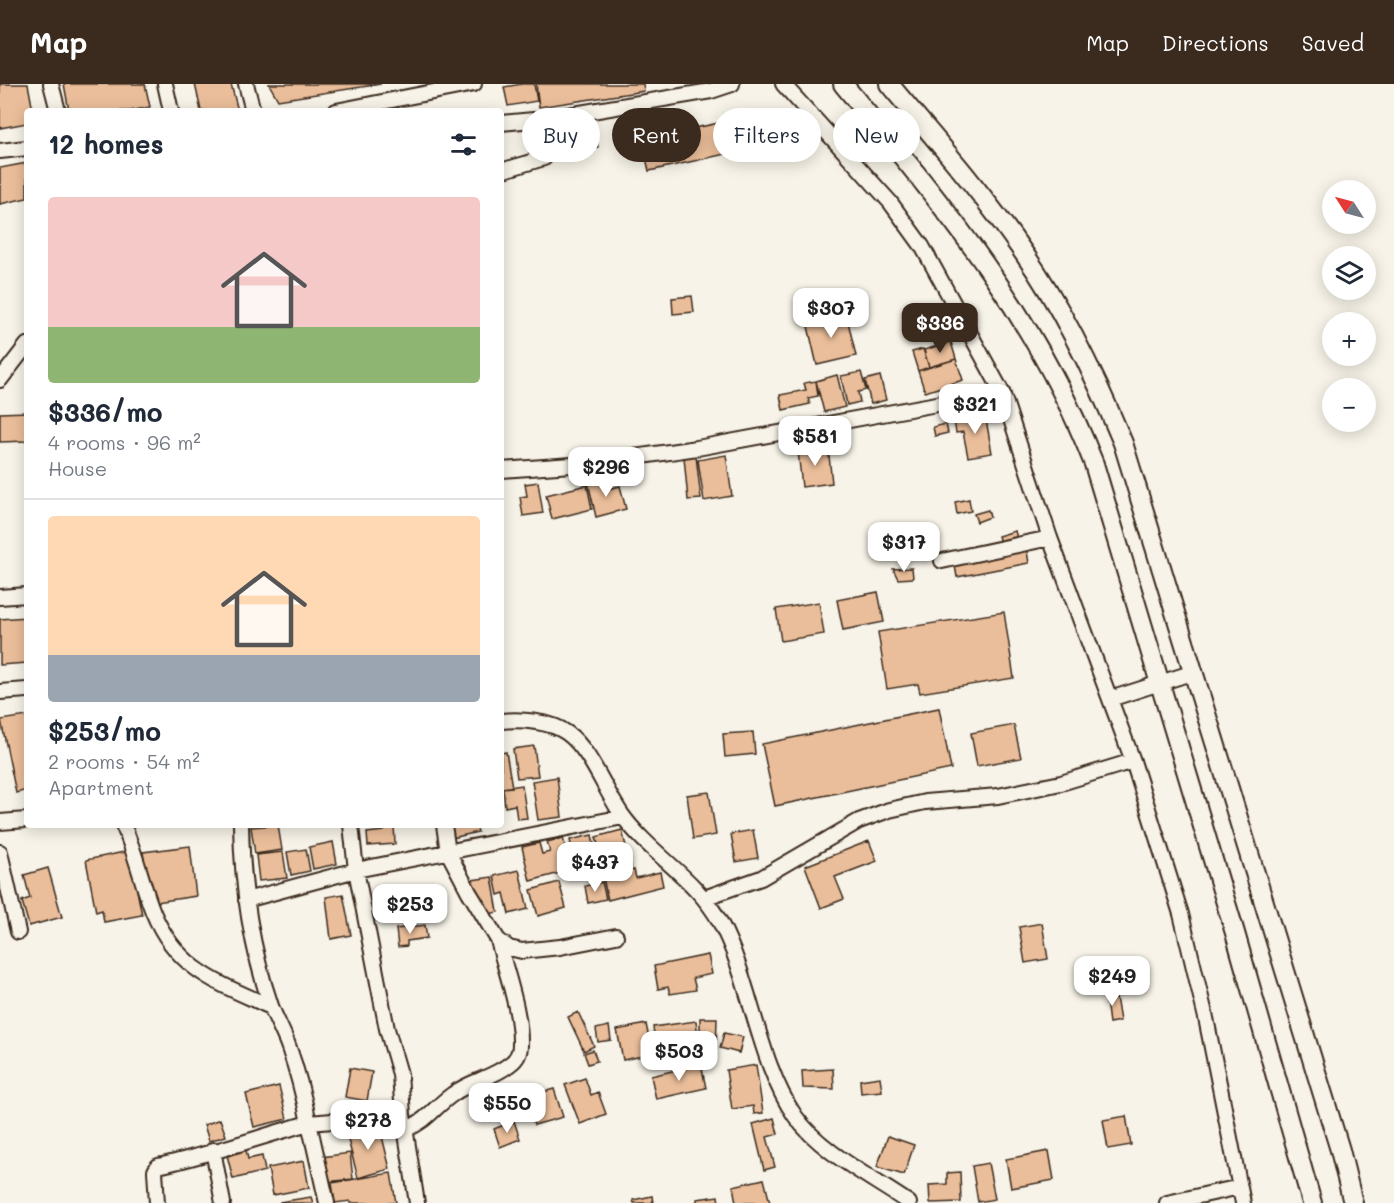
<!DOCTYPE html>
<meta charset="utf-8">
<style>
:root{--surface:#fff;--page:#f6f6f7;--text:#1f2937;--muted:#747a83;--line:#e0e1e3;--accent:#3b2a1e}
body{margin:0;font-family:Mali,sans-serif;background:var(--page);color:var(--text);height:100vh;display:flex;flex-direction:column;font-size:22px;white-space:nowrap}
*{box-sizing:border-box;margin:0}
p{font-size:20px;color:var(--muted)}
.icon{flex:none;width:33px;height:33px;fill:none;stroke:currentColor;stroke-width:2;stroke-linecap:round;stroke-linejoin:round}
.map{position:relative;flex:1;overflow:hidden}
.side{position:absolute;left:24px;top:24px;width:480px;height:720px;display:flex;flex-direction:column;background:var(--surface);border-radius:6px;box-shadow:0 3px 15px #0003}
.side>*{flex:none}
.hud{position:absolute;left:522px;top:24px;width:570px;height:54px;display:flex;gap:12px}
.needle{width:39px;rotate:306deg}
.fabs{position:absolute;left:1322px;top:96px;display:grid;gap:12px}
.fabs a{display:grid;place-items:center;width:54px;height:54px;border-radius:50%;background:var(--surface);box-shadow:0 3px 15px #0003;font-size:30px}
.price{position:absolute;translate:-50% -51px;padding:0 14px;border-radius:12px;background:#fff;color:#222;font-size:20px;line-height:39px;filter:drop-shadow(0 2px 3px #0008)}
.price::after{content:'';position:absolute;left:50%;top:36px;width:18px;height:14px;margin-left:-9px;background:inherit;clip-path:polygon(0 0,100% 0,50% 100%)}
.price.current{background:var(--accent);color:#fff}
ul{padding:0;list-style:none}
li{display:grid;align-content:center;gap:12px;height:318px;padding:0 24px}
li+li{border-top:2px solid var(--line)}
li span{display:grid;place-items:center;height:186px;border-radius:6px;color:#555}
li>.icon{margin-inline-start:auto}
span .icon{width:108px;height:108px;fill:#fffc;stroke-width:1}
li b{font-size:26px}
h2{display:flex;justify-content:space-between;align-items:center;height:72px;padding:0 24px;font-size:26px}
.chip{padding:0 21px;border-radius:27px;background:var(--surface);box-shadow:0 3px 15px #0003;font-size:21px;line-height:54px}
.chip.current{background:var(--accent);color:#fff}
header{display:flex;align-items:center;gap:36px;box-sizing:border-box;height:84px;padding:0 30px;background:var(--accent);color:#fff}
header strong{font-size:28px}
nav{display:flex;gap:33px;margin-inline-start:auto;font-size:21px}
.map>svg:first-child{display:block}
.building{fill:#eabe9a;stroke:#3b2a1e;stroke-width:1.5}
.lines{fill:none;stroke-linecap:round;stroke-linejoin:round}
.minor-casing{stroke:#3b2a1e;stroke-width:18}
.secondary-casing{stroke:#3b2a1e;stroke-width:22}
.minor{stroke:#f7f3e8;stroke-width:14}
.secondary{stroke:#f7f3e8;stroke-width:18}
</style>
<header>
<strong>Map</strong>
<nav><a>Map</a><a>Directions</a><a>Saved</a></nav>
</header>
<div class="map">
<svg width="1394" height="1119" viewBox="0 0 1394 1119">
<rect width="100%" height="100%" fill="#f7f3e8"/>
<filter id="ink" filterUnits="userSpaceOnUse"><feTurbulence type="fractalNoise" baseFrequency=".0167" numOctaves="2"/><feDisplacementMap in="SourceGraphic" scale="12" xChannelSelector="R" yChannelSelector="G"/><feConvolveMatrix kernelMatrix="1 2 1 2 8 2 1 2 1" color-interpolation-filters="sRGB"/></filter>
<g filter="url(#ink)">
<path class="building" d="M0,0h28l5,27h-6v12l-27,5z
M64,0h81l5,23 -20,4h-61z
M195,0h36l7,27h-37z
M269,0h112l-103,16z
M522,0h12l3,17 -29,5 -4,-19z
M536,0h107l1,7 -105,16z
M761,29l2,8 -13,3 -2,-8z
M591,31l7,32 -24,5 -6,-32z
M724,38l6,31 -81,18 -7,-32z
M732,39l7,31 -8,2 -7,-31z
M27,79v35l-27,6v-36z
M692,212l2,16 -21,2 -1,-16z
M846,229l10,43 -39,9 -10,-43z
M951,258l5,17 -27,8 -5,-17z
M923,265l6,18 -11,4 -6,-19z
M956,275l7,21 -38,12 -7,-21z
M861,288l5,18 -8,2 2,10 -13,3 -6,-29z
M837,291l8,32 -21,5 -8,-31z
M880,292l6,24 -15,4 -6,-24z
M816,297l2,15 -10,2 2,6 -27,6 -3,-15 26,-5 -2,-7z
M27,328v29l-27,1v-29z
M985,330l7,39 -24,4 -5,-25 -7,1 -2,-13z
M946,340l2,9 -13,3 -2,-9z
M828,363l4,36 -30,4 -4,-36z
M726,371l6,41 -28,5 -6,-41z
M696,372l5,43 -13,1 -4,-43z
M605,394l3,11 12,-3 6,23 -30,8 -8,-35z
M538,398l5,31 -20,3 -3,-19 7,-1 -2,-12z
M587,401l5,24 -40,10 -6,-24z
M969,415l2,12 -14,3 -2,-12z
M988,426l2,7 -13,5 -3,-8z
M1015,447l3,11 -17,5 -3,-11z
M1026,462l3,17 -72,14 -3,-17z
M912,484l1,10 -15,1 -5,-10z
M878,508l6,30 -41,8 -6,-30z
M819,518l5,32 -43,7 -5,-32z
M1004,528l10,66 -94,15 -2,-9 -31,5 -9,-57z
M27,533v46l-27,2v-46z
M939,624l12,61 -176,37 -13,-62z
M27,632v74l-11,3 -15,-73z
M1014,641l7,33 -44,8 -6,-33z
M753,648l2,22 -30,3 -2,-23z
M534,662l4,30 -21,2 -4,-29z
M506,668l6,35 -11,1v-35z
M557,693l5,40 -24,3 -6,-39z
M522,701l5,33 -10,1 -2,-14 -10,2 -2,-19z
M709,708l7,43 -23,4 -6,-44z
M278,741l4,25 -27,4 -4,-27z
M384,741h10l1,19 -27,2 -1,-13 17,-2z
M449,741h27l2,7 -26,6z
M622,746l9,37 -26,6 -9,-36z
M753,746l5,28 -22,4 -5,-28z
M592,751l5,24 -22,5 -5,-24z
M563,754l8,32 -41,11 -8,-34 17,-4 3,11 8,-2 -3,-10z
M869,757l8,20 -42,16 9,22 -23,9 -16,-42z
M333,758l4,22 -24,5 -4,-22z
M190,762l6,50 -46,7 -7,-51z
M306,765l4,22 -19,4 -4,-23z
M129,767l13,64 -38,7 -2,-12 -6,2 -10,-52z
M283,768l4,26 -28,3 -3,-26z
M48,784l14,49 -33,9 -7,-25 8,-3 -6,-23z
M519,786l9,39 -19,5 -5,-21 -6,2 -4,-19z
M634,786l2,8 24,-6 3,14 -55,14 -5,-22z
M492,793l6,35 -10,2 1,4 -11,2 -6,-40z
M559,798l7,26 -28,8 -7,-26z
M602,798l4,17 -18,4 -3,-17z
M343,810l8,41 -20,4 -5,-42z
M418,813l2,12 -27,5 -2,-12z
M1042,839l6,36 -23,4 -6,-36z
M425,841l2,13 -20,3v5l-9,1 -2,-18z
M708,871l4,19 -19,4 3,12 -26,4 -2,-7 -10,2 -4,-23z
M1115,907l5,30 -11,2 -4,-30z
M578,928l16,34 -10,5 -16,-34z
M700,934h17l-1,32h-16z
M696,937l4,29 -43,6 -4,-29z
M646,940l6,30 -29,6 -6,-30z
M609,942l2,14 -13,2 -2,-13z
M724,949l19,4 -4,16 -19,-5z
M593,966l4,11 -9,3 -4,-11z
M701,980l5,24 -50,11 -5,-23z
M756,981l7,48 -9,1 -1,-8 -21,3 -6,-39z
M350,984l22,4 -5,29 -22,-4z
M833,985l1,20 -31,-1 -1,-17z
M880,993l2,14 -21,2 -1,-13z
M585,994l6,17 7,-3 8,22 -26,10 -15,-39z
M279,1002l8,33 -33,8 -8,-33z
M554,1005l9,28 -29,8 -8,-28z
M1126,1032l5,29 -23,4 -5,-29z
M774,1034l4,16 -11,3 8,30 -11,3 -11,-46z
M220,1035l6,17 -17,5 -5,-16z
M514,1037l6,18 -20,8 -6,-18z
M379,1040l11,45 -32,9 -12,-46z
M888,1052l26,9 -10,30 -27,-8z
M246,1066l2,9 14,-3 3,15 -32,8 -6,-24z
M1049,1067l5,29 -43,8 -5,-29z
M350,1069l3,26 -27,3 -4,-25z
M304,1077l5,27 -36,7 -5,-27z
M988,1079l7,36 -17,3 -6,-36z
M960,1088l1,30 -31,1 -1,-18 18,-1v-11z
M391,1089l5,30h-46v-2l-15,2 -3,-20z
M764,1095l6,24h-34l-3,-17z
M652,1112l1,7h-19l-1,-3z
M718,1112l1,7h-22v-4z
M311,1113l2,6h-33v-1z"/>
<g class="lines">
<g class="minor-casing">
<path id="minor" d="M51,0l7,27
M165,0l6,27
M246,0l7,27
M783,0l107,118 32,44 80,146 48,146 83,223 48,153 25,104 37,185
M336,27l138,-27
M501,39l43,-4
M0,67l27,-3
M501,87l43,-13v-39l167,-28 21,-7
M0,296l27,-35
M501,386l85,-6 111,-16 305,-56
M942,477l108,-23
M0,513l27,-2
M0,608l27,-2
M1110,615l81,-26
M501,637c19,-2 50,0 66,12 23,16 38,58 55,82 28,39 75,64 98,107 31,58 38,140 75,194 25,36 78,62 114,87
M0,738l27,-2
M123,741c13,28 19,59 30,87 24,58 65,71 118,95
M241,741c1,62 10,122 30,181 5,14 13,27 18,42 9,25 15,50 20,75l94,-8
M351,741l5,45 31,159 13,45 3,41 14,88
M444,741l4,27 21,40 29,48 11,8 13,3 38,-4 56,-11
M0,768l18,80
M704,814l57,-20 98,-57 30,-11 36,-8 73,-6 63,-13 72,-22
M246,816l110,-30 267,-53
M405,1046c25,-11 28,-22 48,-36 17,-13 40,-16 57,-30 7,-5 10,-11 10,-19 1,-34 -14,-72 -22,-105
M213,1066l10,53
M157,1119l-2,-32 3,-5c51,-11 101,-29 151,-43l18,80
M1167,1119l73,-16"/>
</g>
<g class="secondary-casing">
<path id="secondary" d="M843,0c101,123 192,229 251,380l141,469 77,270
M889,0c46,55 94,109 134,168 41,58 73,126 100,191l217,707 13,53"/>
</g>
<use href="#minor" class="minor"/>
<use href="#secondary" class="secondary"/>
</g>
</g>
</svg>
<div class="fabs">
<a><svg class="needle" viewBox="-14 -14 28 28"><path d="M0-13l5 13h-10z" fill="#e53935"/><path d="M0 13l5-13h-10z" fill="#747a83"/></svg></a>
<a><svg class="icon" aria-label="layers" viewBox="0 0 24 24"><path d="M12 4l9 5-9 5-9-5zM3 14l9 5 9-5"/></svg></a>
<a>+</a>
<a>−</a>
</div>
<b class="price" style="left:831px;top:255px">$307</b>
<b class="price current" style="left:940px;top:270px">$336</b>
<b class="price" style="left:975px;top:351px">$321</b>
<b class="price" style="left:815px;top:383px">$581</b>
<b class="price" style="left:606px;top:414px">$296</b>
<b class="price" style="left:904px;top:489px">$317</b>
<b class="price" style="left:595px;top:809px">$437</b>
<b class="price" style="left:410px;top:851px">$253</b>
<b class="price" style="left:1112px;top:923px">$249</b>
<b class="price" style="left:679px;top:998px">$503</b>
<b class="price" style="left:507px;top:1050px">$550</b>
<b class="price" style="left:368px;top:1067px">$278</b>
<div class="hud">
<a class="chip">Buy</a>
<a class="chip current">Rent</a>
<a class="chip">Filters</a>
<a class="chip">New</a>
</div>
<section class="side">
<h2>12 homes<svg class="icon" aria-label="filters" viewBox="0 0 24 24"><path d="M4 7h16M4 17h16"/><circle cx="9" cy="7" r="2"/><circle cx="15" cy="17" r="2"/></svg></h2>
<ul>
<li><span style="background:linear-gradient(#f6c9c9 70%,#8fb573 0)"><svg class="icon" aria-label="home" viewBox="0 0 24 24"><path d="M3 11l9-7 9 7M6 9v11h12V9"/></svg></span><div><b>$336/mo</b><p>4 rooms · 96 m²</p><p>House</p></div></li>
<li><span style="background:linear-gradient(#ffd9b3 75%,#9aa5b1 0)"><svg class="icon" aria-label="home" viewBox="0 0 24 24"><path d="M3 11l9-7 9 7M6 9v11h12V9"/></svg></span><div><b>$253/mo</b><p>2 rooms · 54 m²</p><p>Apartment</p></div></li>
</ul>
</section>
</div>
